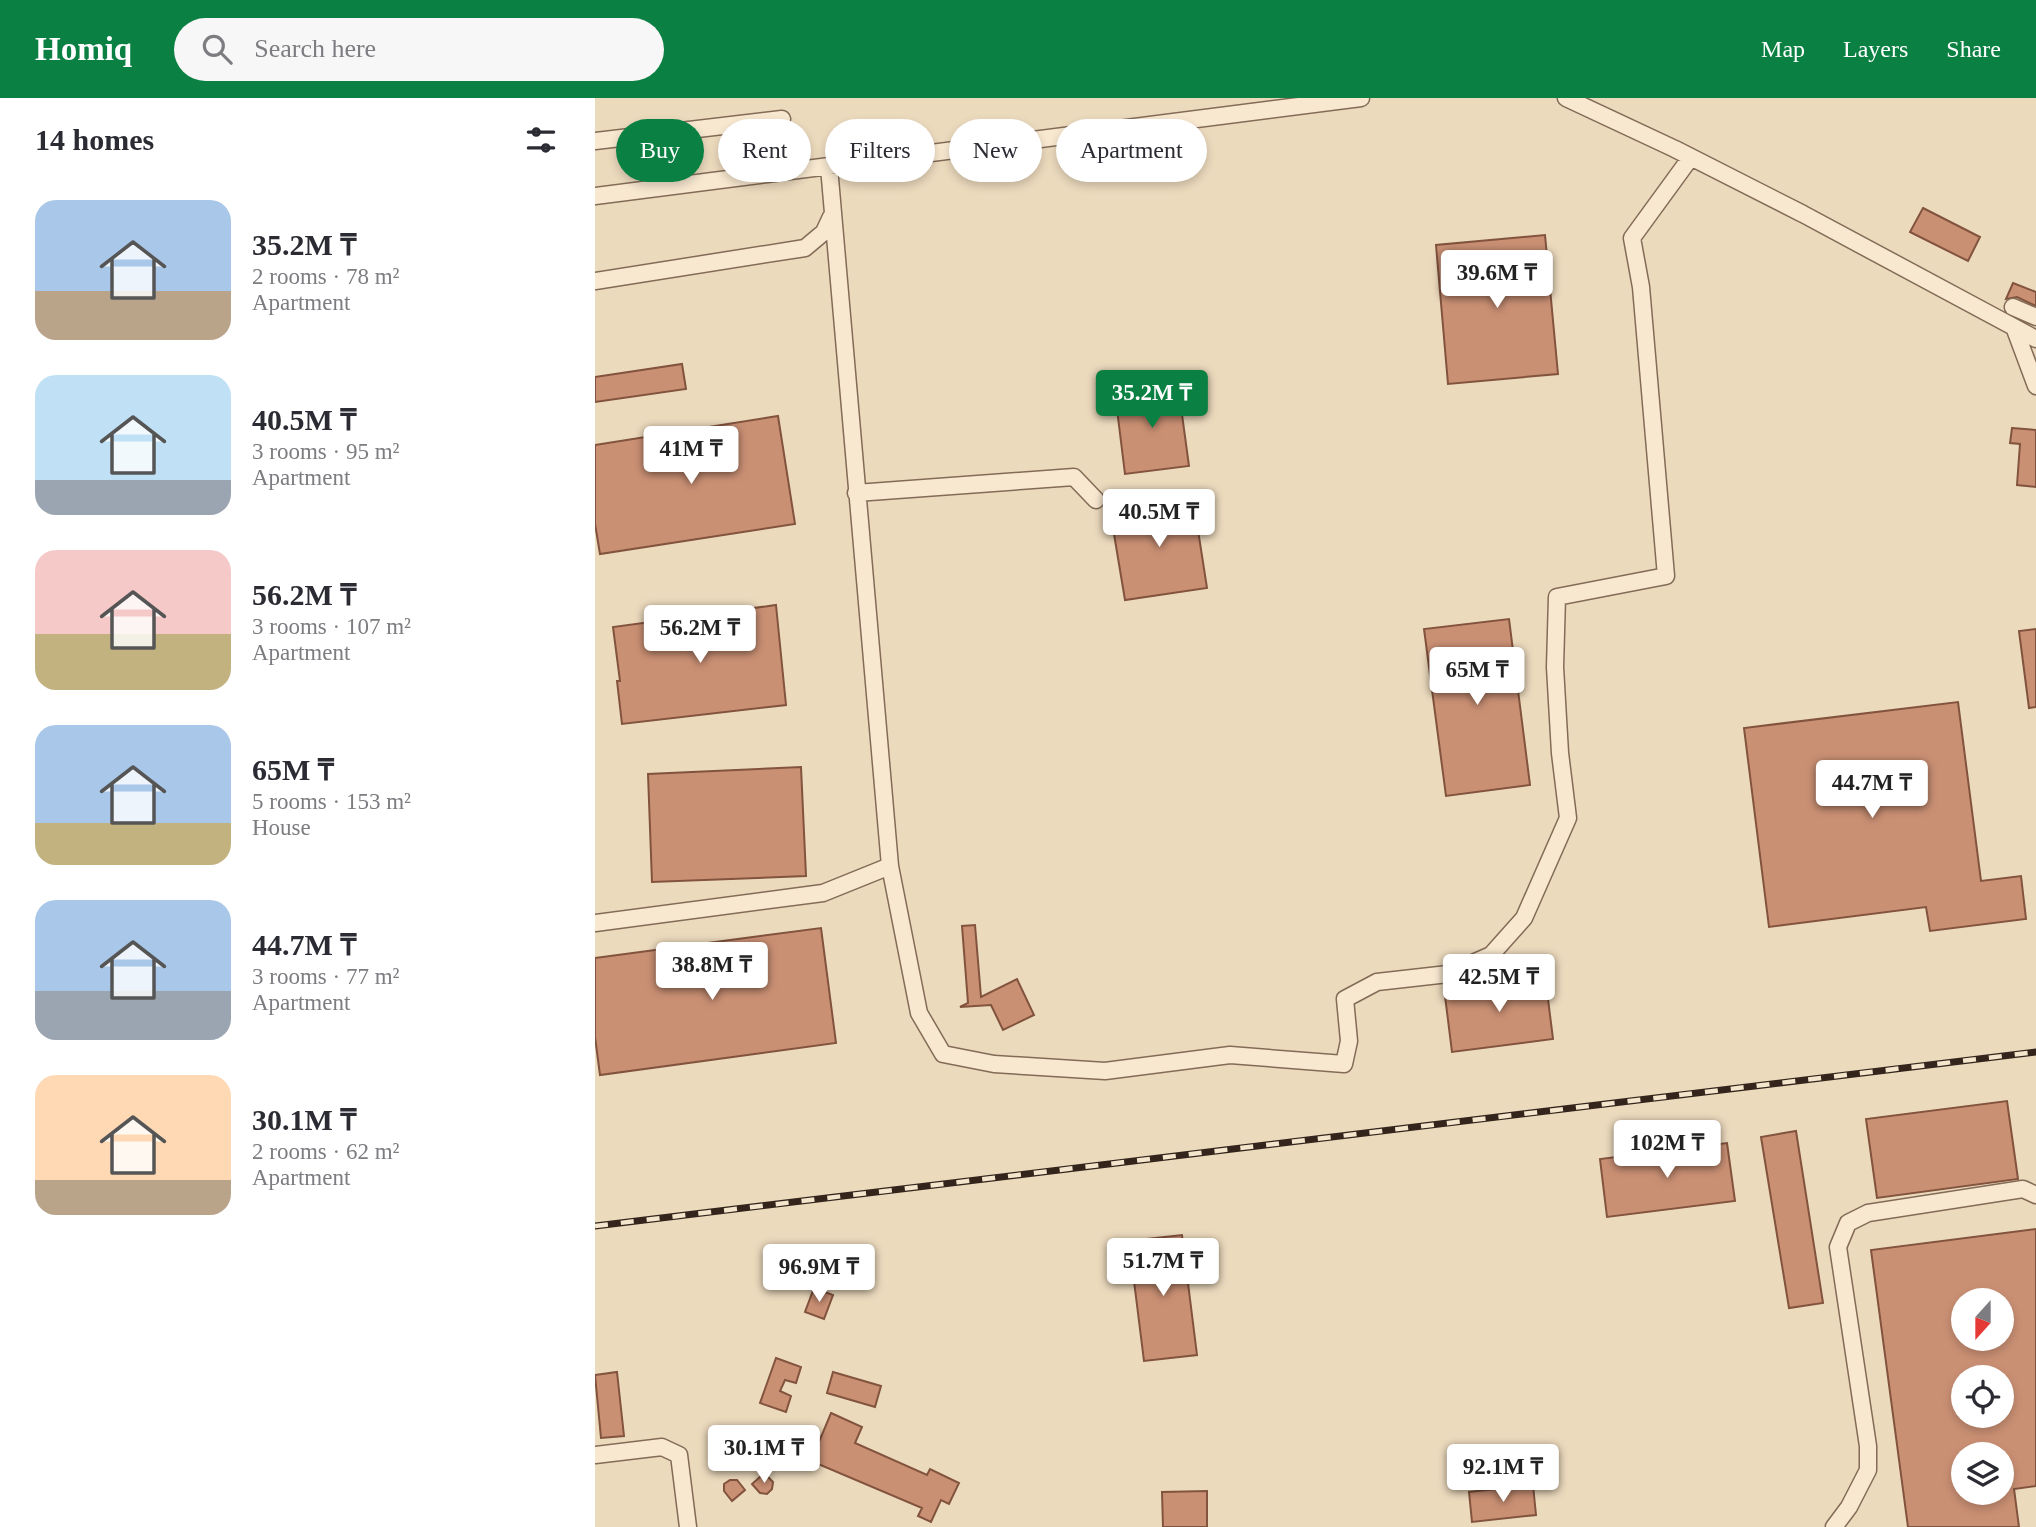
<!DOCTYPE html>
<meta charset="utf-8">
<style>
:root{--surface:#fff;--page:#f7f7f7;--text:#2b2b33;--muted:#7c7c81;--accent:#0b8043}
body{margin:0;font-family:Georgia,serif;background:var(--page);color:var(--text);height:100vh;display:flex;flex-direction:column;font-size:26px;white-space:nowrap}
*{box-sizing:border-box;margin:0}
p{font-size:23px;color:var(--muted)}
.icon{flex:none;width:38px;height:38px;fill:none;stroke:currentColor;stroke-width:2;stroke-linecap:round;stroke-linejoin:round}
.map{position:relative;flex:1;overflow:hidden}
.drawer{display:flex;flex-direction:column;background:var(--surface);width:595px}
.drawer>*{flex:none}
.top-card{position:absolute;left:21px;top:21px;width:665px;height:63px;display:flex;gap:14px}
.needle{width:46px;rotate:201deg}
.tools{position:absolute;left:1356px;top:1190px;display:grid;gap:14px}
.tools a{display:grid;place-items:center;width:63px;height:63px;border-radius:50%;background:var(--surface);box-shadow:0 4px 10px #0003;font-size:35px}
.price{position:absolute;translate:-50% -60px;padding:0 16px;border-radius:7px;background:#fff;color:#222;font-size:23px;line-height:46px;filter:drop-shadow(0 2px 4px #0008)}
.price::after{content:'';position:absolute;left:50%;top:42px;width:21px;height:16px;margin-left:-10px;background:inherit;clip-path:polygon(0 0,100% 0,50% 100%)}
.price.on{background:var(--accent);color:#fff}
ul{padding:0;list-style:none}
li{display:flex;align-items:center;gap:21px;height:175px;padding:0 35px}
li span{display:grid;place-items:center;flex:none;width:196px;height:140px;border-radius:21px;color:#555}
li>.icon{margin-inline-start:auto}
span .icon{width:84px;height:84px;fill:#fffc;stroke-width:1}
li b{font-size:30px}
h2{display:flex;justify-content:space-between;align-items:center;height:84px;padding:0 35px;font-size:30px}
.tag{padding:0 24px;border-radius:32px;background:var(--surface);box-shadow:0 4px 10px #0003;font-size:24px;line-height:63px}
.tag.on{background:var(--accent);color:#fff}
header{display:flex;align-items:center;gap:42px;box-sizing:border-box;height:98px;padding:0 35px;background:var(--accent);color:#fff}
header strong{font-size:33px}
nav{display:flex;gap:38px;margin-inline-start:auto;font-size:24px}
.search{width:490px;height:63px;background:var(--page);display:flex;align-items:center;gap:18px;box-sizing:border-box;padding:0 24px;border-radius:38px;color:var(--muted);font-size:26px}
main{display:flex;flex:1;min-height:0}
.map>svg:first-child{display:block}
.building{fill:#ca9074;stroke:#82533d;stroke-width:2;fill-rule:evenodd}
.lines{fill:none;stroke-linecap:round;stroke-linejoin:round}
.minor-casing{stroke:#836b57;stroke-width:19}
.minor{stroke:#f8e8d0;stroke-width:16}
.rail-casing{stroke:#33251b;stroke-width:7}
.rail{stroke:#f4e5cd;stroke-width:4.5;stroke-dasharray:13;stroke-linecap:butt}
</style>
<header>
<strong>Homiq</strong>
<div class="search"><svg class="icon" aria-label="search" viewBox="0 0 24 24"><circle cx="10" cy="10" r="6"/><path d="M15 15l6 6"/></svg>Search here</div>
<nav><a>Map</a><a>Layers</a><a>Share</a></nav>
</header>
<main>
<section class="drawer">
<h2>14 homes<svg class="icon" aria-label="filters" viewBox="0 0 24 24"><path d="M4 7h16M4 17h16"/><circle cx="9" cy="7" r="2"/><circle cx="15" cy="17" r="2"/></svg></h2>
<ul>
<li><span style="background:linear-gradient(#a9c7e8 65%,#b9a48a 0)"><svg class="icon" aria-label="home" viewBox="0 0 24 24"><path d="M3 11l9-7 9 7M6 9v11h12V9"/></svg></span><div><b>35.2M ₸</b><p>2 rooms · 78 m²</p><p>Apartment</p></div></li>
<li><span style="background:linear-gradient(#bfe0f5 75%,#9aa5b1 0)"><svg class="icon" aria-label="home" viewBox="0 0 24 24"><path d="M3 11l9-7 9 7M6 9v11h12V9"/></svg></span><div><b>40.5M ₸</b><p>3 rooms · 95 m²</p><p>Apartment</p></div></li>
<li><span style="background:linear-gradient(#f6c9c9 60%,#c2b280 0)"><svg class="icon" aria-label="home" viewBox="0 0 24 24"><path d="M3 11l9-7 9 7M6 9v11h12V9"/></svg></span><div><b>56.2M ₸</b><p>3 rooms · 107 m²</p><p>Apartment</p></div></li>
<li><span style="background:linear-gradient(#a9c7e8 70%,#c2b280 0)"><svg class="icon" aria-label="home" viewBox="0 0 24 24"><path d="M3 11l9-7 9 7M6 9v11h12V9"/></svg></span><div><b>65M ₸</b><p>5 rooms · 153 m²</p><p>House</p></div></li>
<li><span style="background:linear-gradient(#a9c7e8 65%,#9aa5b1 0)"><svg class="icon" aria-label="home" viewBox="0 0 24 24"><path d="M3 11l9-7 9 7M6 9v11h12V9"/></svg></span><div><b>44.7M ₸</b><p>3 rooms · 77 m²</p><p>Apartment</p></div></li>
<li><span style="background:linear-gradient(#ffd9b3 75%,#b9a48a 0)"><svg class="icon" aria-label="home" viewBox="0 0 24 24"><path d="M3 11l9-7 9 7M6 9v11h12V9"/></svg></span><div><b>30.1M ₸</b><p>2 rooms · 62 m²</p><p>Apartment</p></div></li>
</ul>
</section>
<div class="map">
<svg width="1441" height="1429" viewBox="0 0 1441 1429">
<rect width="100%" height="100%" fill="#ecdabd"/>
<path class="building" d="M1328,110l57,29 -12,24 -58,-29z
M950,137l13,139 -110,10 -12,-139z
M1418,185l23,9v14l-19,-9 -11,2z
M87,266l4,25 -91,13v-25z
M583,287l11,81 -64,8 -10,-81z
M183,318l17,108 -195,30 -5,-30v-79z
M1417,330l24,2v57l-19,-2 3,-41 -10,-1z
M598,400l14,90 -82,12 -15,-90z
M181,507l10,100 -164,19 -5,-43h3l-7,-54z
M914,521l21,166 -84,11 -22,-167z
M1441,531v78l-7,1 -10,-77z
M1363,604l23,179 40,-5 5,43 -96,12 -4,-24 -157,20 -25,-199z
M206,669l5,109 -154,6 -4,-108z
M380,827l6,72 36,-18 17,36 -31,15 -12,-25 -31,2 8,-4 -6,-77z
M226,830l15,115 -236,32 -5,-38v-79z
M950,877l8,64 -101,13 -8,-64z
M1412,1003l11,78 -141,19 -11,-79z
M1201,1033l27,172 -34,5 -28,-171z
M1132,1045l8,58 -128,16 -7,-58z
M1441,1131v257l-22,3 5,38h-111l-37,-277zM1368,1202h39v39h-39zM1368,1279h39v39h-39zM1368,1356h39v39h-39z
M587,1137l15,120 -53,6 -15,-120z
M219,1190l19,7 -9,24 -19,-7z
M181,1260l25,9 -5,16 -11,-3 -5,11 11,5 -5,16 -26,-9z
M22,1274l7,64 -23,2 -6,-63z
M238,1274l48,14 -6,21 -48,-14z
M236,1315l31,14 -7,16 72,32 3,-6 29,14 -10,21 -8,-4 -10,22 -13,-6 4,-8 -111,-47z
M166,1378l7,1 5,5 -1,7 -5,5 -7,-1 -8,-9z
M135,1382h7l8,10 -13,11 -8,-10v-7z
M938,1387l3,30 -64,7 -3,-30z
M612,1393v36h-44l-1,-35z"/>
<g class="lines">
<g class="minor-casing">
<path id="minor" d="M971,0l109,51 128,65 233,125
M0,43l187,-22
M0,98l766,-98
M0,183l210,-33 19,-16 7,-15
M1418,209l23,10
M1419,229l22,59
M261,395l218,-16 22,23
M295,768l29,147 24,41 51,10 111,7 125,-16 114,9 5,-23 -4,-42 32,-17 71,-8 43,-19 33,-37 44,-100 -8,-65 -5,-86 2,-70 109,-21 -25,-289 -9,-49 59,-81
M0,825l228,-30 67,-27 -61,-699
M0,1357l67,-8 17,8 9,72
M1239,1429l15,-20 19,-37v-24l-30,-199 10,-24 20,-10 155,-24 13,6"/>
</g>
<use href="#minor" class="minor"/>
<g class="rail-casing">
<path id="rail" d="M0,1128l1441,-174"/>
</g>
<use href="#rail" class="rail"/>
</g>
</svg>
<div class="tools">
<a><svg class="needle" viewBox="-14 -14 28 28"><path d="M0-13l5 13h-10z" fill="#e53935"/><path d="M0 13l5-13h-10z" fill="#7c7c81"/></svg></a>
<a><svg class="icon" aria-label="locate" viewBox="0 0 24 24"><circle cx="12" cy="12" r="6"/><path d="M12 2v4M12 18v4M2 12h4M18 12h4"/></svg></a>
<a><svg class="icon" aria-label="layers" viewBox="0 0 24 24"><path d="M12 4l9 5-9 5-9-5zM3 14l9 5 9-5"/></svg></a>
</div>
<b class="price" style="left:902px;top:212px">39.6M ₸</b>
<b class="price on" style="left:557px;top:332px">35.2M ₸</b>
<b class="price" style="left:96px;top:388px">41M ₸</b>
<b class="price" style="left:564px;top:451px">40.5M ₸</b>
<b class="price" style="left:105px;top:567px">56.2M ₸</b>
<b class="price" style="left:882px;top:609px">65M ₸</b>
<b class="price" style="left:1277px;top:722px">44.7M ₸</b>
<b class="price" style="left:117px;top:904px">38.8M ₸</b>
<b class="price" style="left:904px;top:916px">42.5M ₸</b>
<b class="price" style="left:1072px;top:1082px">102M ₸</b>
<b class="price" style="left:568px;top:1200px">51.7M ₸</b>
<b class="price" style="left:224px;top:1206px">96.9M ₸</b>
<b class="price" style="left:169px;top:1387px">30.1M ₸</b>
<b class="price" style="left:908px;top:1406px">92.1M ₸</b>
<div class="top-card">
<a class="tag on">Buy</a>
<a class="tag">Rent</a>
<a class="tag">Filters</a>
<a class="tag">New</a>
<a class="tag">Apartment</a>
</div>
</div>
</main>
